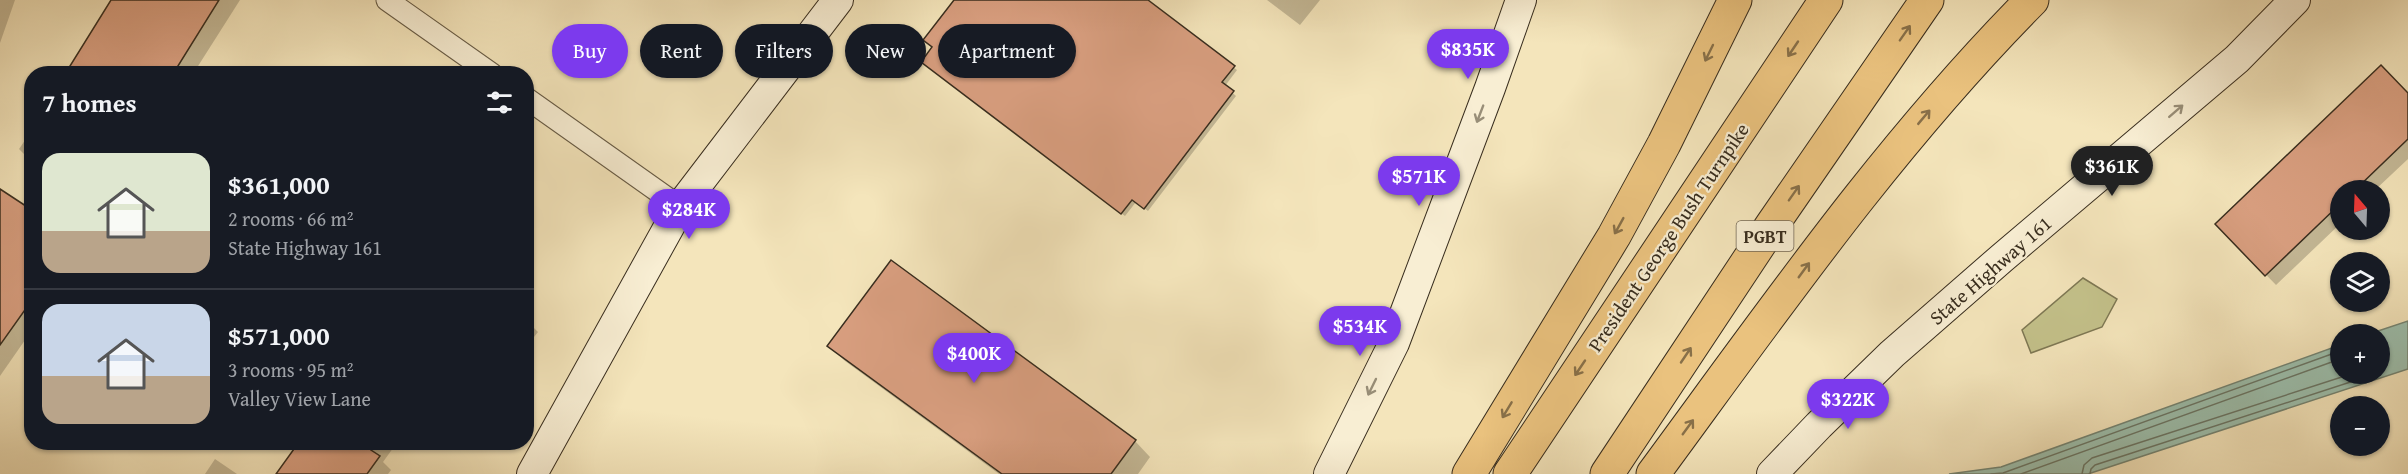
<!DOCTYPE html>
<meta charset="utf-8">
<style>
:root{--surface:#171b24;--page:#242831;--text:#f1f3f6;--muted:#9ea1a6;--line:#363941;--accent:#7c3aed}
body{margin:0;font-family:"Gentium Book Plus",serif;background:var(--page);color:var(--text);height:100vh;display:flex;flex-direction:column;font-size:22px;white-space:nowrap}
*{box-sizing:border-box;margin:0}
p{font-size:20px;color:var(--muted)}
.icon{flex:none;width:33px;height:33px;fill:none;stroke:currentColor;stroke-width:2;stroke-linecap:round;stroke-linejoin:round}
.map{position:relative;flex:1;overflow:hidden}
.sheet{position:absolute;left:24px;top:66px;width:510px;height:384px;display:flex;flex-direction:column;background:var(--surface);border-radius:24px;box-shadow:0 2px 4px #0004}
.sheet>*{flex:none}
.hud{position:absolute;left:552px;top:24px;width:570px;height:54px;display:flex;gap:12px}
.needle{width:39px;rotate:341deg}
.tools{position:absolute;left:2330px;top:180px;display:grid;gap:12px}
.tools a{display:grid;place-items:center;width:60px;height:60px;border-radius:50%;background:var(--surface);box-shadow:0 2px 4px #0004;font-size:30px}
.price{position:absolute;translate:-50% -51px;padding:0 14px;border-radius:21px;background:var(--accent);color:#fff;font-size:20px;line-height:39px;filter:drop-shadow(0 2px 3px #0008)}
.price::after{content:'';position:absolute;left:50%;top:36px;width:18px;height:14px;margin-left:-9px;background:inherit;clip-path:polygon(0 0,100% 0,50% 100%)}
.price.selected{background:#222;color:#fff}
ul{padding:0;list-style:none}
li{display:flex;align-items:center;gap:18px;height:150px;padding:0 18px}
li+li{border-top:2px solid var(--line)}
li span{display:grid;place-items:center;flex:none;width:168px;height:120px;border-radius:18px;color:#555}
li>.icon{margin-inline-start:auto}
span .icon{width:72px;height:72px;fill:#fffc;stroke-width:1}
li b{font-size:26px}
h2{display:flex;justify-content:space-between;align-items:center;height:72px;padding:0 18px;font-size:26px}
.chip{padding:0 21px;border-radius:27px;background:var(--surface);box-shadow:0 2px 4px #0004;font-size:21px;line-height:54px}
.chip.selected{background:var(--accent);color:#fff}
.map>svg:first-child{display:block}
.green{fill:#c4c28b;stroke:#7e7854;stroke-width:1.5}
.water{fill:#9cbfad;stroke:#748574;stroke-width:1.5}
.shadow{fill:#0003}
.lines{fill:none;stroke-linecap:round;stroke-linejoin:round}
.shore{stroke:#6a7666;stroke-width:1.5}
.building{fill:#d89e7f;stroke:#382d1e;stroke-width:1.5}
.street-casing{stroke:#675b45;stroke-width:23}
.secondary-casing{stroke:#382d1e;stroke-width:32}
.highway-casing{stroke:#382d1e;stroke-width:35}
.street{stroke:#f8eed3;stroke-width:21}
.secondary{stroke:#f8eed3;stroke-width:30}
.highway{stroke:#eac27e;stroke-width:33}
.oneway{stroke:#887049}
.oneway2{stroke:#988e78}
.labels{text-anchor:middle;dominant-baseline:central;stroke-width:4.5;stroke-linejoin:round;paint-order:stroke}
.shield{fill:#f8eed3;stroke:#726754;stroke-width:1.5}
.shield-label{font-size:18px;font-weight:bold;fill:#382d1e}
.street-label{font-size:20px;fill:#382d1e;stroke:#f8eed3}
</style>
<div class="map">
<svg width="2408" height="474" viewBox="0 0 2408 474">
<rect width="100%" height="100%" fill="#f4e5bb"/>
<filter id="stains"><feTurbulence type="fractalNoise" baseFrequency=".00333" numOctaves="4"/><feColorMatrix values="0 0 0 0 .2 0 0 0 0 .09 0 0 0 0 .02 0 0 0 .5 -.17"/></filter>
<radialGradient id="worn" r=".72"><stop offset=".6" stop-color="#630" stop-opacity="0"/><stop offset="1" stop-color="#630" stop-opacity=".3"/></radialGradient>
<path class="green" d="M2083,278l34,21 -15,28 -71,26 -9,-23z"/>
<path class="water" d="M2408,321v48l-320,105h-139l52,-7 339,-122v29h39v-40h-10z"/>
<path class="shadow" d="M0,0h15l-15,43z
M113,0h127l-47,74h-126z
M955,0h191l91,70 -12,16 11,10 -88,115 -12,-9 -11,14 -199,-151z
M1267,0h53l-20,25z
M2408,95v64l-33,31h-35v34l-64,61 -59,-61z
M32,130v32l-13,-13z
M0,191l32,21v118l-32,46z
M526,320l12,12 -12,15z
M829,346l306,95 15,16 -12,17h-139l-154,-113z
M301,442h93l2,2 -13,18 8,8 -3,4h-110z
M215,459l22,15h-32z"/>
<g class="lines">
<path class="shore" d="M1991,474l12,-1 337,-122
M2021,474l319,-115
M2082,474l2,-9 8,-7 259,-84
M2090,474l1,-5 4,-4 280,-91"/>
</g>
<path class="building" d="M111,0h108l-46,74h-108z
M954,0h194l87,66 -13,16 12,9 -90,118 -12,-9 -11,14 -200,-152 11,-15 -9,-7z
M2381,65l27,28v46l-53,51h-15v14l-75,72 -50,-52z
M0,189l32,21v90l-32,45z
M891,260l245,180 -25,34h-109l-175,-128z
M299,442h77l-5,8 9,6 -13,18h-91z"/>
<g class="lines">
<g class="street-casing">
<path id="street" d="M387,0l105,74
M526,98l154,109"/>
</g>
<g class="secondary-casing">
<path id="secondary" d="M532,474l148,-267 158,-207
M1329,474l65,-131 96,-255 31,-88
M1772,474l47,-49 73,-71 110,-96 235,-199 58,-59"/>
</g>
<g class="highway-casing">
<path id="highway" d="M1469,474l145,-238 50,-92 71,-144
M1510,474l316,-474
M1607,474l165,-249 155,-225
M1653,474c120,-163 236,-330 379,-474"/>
</g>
<use href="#street" class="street"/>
<use href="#secondary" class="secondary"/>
<use href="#highway" class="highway"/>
</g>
<defs><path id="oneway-shaft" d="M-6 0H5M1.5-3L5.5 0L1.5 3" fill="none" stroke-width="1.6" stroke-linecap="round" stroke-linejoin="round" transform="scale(1.5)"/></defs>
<g class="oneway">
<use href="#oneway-shaft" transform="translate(1905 33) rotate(-55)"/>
<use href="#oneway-shaft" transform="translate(1793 49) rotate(124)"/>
<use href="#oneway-shaft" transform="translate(1709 53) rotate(116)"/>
<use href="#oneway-shaft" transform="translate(1924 117) rotate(-50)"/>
<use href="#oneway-shaft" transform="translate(1794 193) rotate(-55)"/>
<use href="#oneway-shaft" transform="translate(1619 226) rotate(119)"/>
<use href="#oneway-shaft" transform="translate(1804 270) rotate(-54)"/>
<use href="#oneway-shaft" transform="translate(1686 355) rotate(-56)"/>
<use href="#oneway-shaft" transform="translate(1580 368) rotate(124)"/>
<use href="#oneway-shaft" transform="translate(1507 410) rotate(121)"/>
<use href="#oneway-shaft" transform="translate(1688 427) rotate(-54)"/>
</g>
<g class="oneway2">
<use href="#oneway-shaft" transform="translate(2176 111) rotate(-41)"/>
<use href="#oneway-shaft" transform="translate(1480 114) rotate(111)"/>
<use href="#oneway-shaft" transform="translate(1372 387) rotate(116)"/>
</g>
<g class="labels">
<rect class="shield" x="1736.5" y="221" width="57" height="30" rx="4.5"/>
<g class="shield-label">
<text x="1765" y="236">PGBT</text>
</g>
<g class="street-label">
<text transform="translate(1668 237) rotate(-56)">President George Bush Turnpike</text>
<text transform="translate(1990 270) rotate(-41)">State Highway 161</text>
</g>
</g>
<rect width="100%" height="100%" filter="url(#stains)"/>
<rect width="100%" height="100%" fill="url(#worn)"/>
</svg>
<div class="tools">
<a><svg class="needle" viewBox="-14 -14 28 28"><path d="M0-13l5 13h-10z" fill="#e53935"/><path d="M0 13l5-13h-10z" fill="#9ea1a6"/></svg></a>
<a><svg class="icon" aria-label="layers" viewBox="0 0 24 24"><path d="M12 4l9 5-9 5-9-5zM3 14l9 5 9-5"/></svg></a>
<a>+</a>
<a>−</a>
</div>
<b class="price" style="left:1468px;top:80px">$835K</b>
<b class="price selected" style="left:2112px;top:197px">$361K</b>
<b class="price" style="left:1419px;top:207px">$571K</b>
<b class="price" style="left:689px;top:240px">$284K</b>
<b class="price" style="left:1360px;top:357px">$534K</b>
<b class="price" style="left:974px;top:384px">$400K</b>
<b class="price" style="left:1848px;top:430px">$322K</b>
<div class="hud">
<a class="chip selected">Buy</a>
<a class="chip">Rent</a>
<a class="chip">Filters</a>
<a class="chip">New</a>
<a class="chip">Apartment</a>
</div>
<section class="sheet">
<h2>7 homes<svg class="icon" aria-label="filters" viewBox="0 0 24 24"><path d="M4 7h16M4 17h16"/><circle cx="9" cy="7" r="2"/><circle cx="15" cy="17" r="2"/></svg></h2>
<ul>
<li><span style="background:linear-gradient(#dfe7d0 65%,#b9a48a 0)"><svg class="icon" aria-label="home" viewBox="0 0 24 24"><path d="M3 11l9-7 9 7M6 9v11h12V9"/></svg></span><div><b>$361,000</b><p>2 rooms · 66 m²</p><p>State Highway 161</p></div></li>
<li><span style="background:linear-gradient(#c9d6e8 60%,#b9a48a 0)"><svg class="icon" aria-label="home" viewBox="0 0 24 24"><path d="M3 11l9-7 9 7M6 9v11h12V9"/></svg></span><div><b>$571,000</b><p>3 rooms · 95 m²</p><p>Valley View Lane</p></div></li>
</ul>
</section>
</div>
